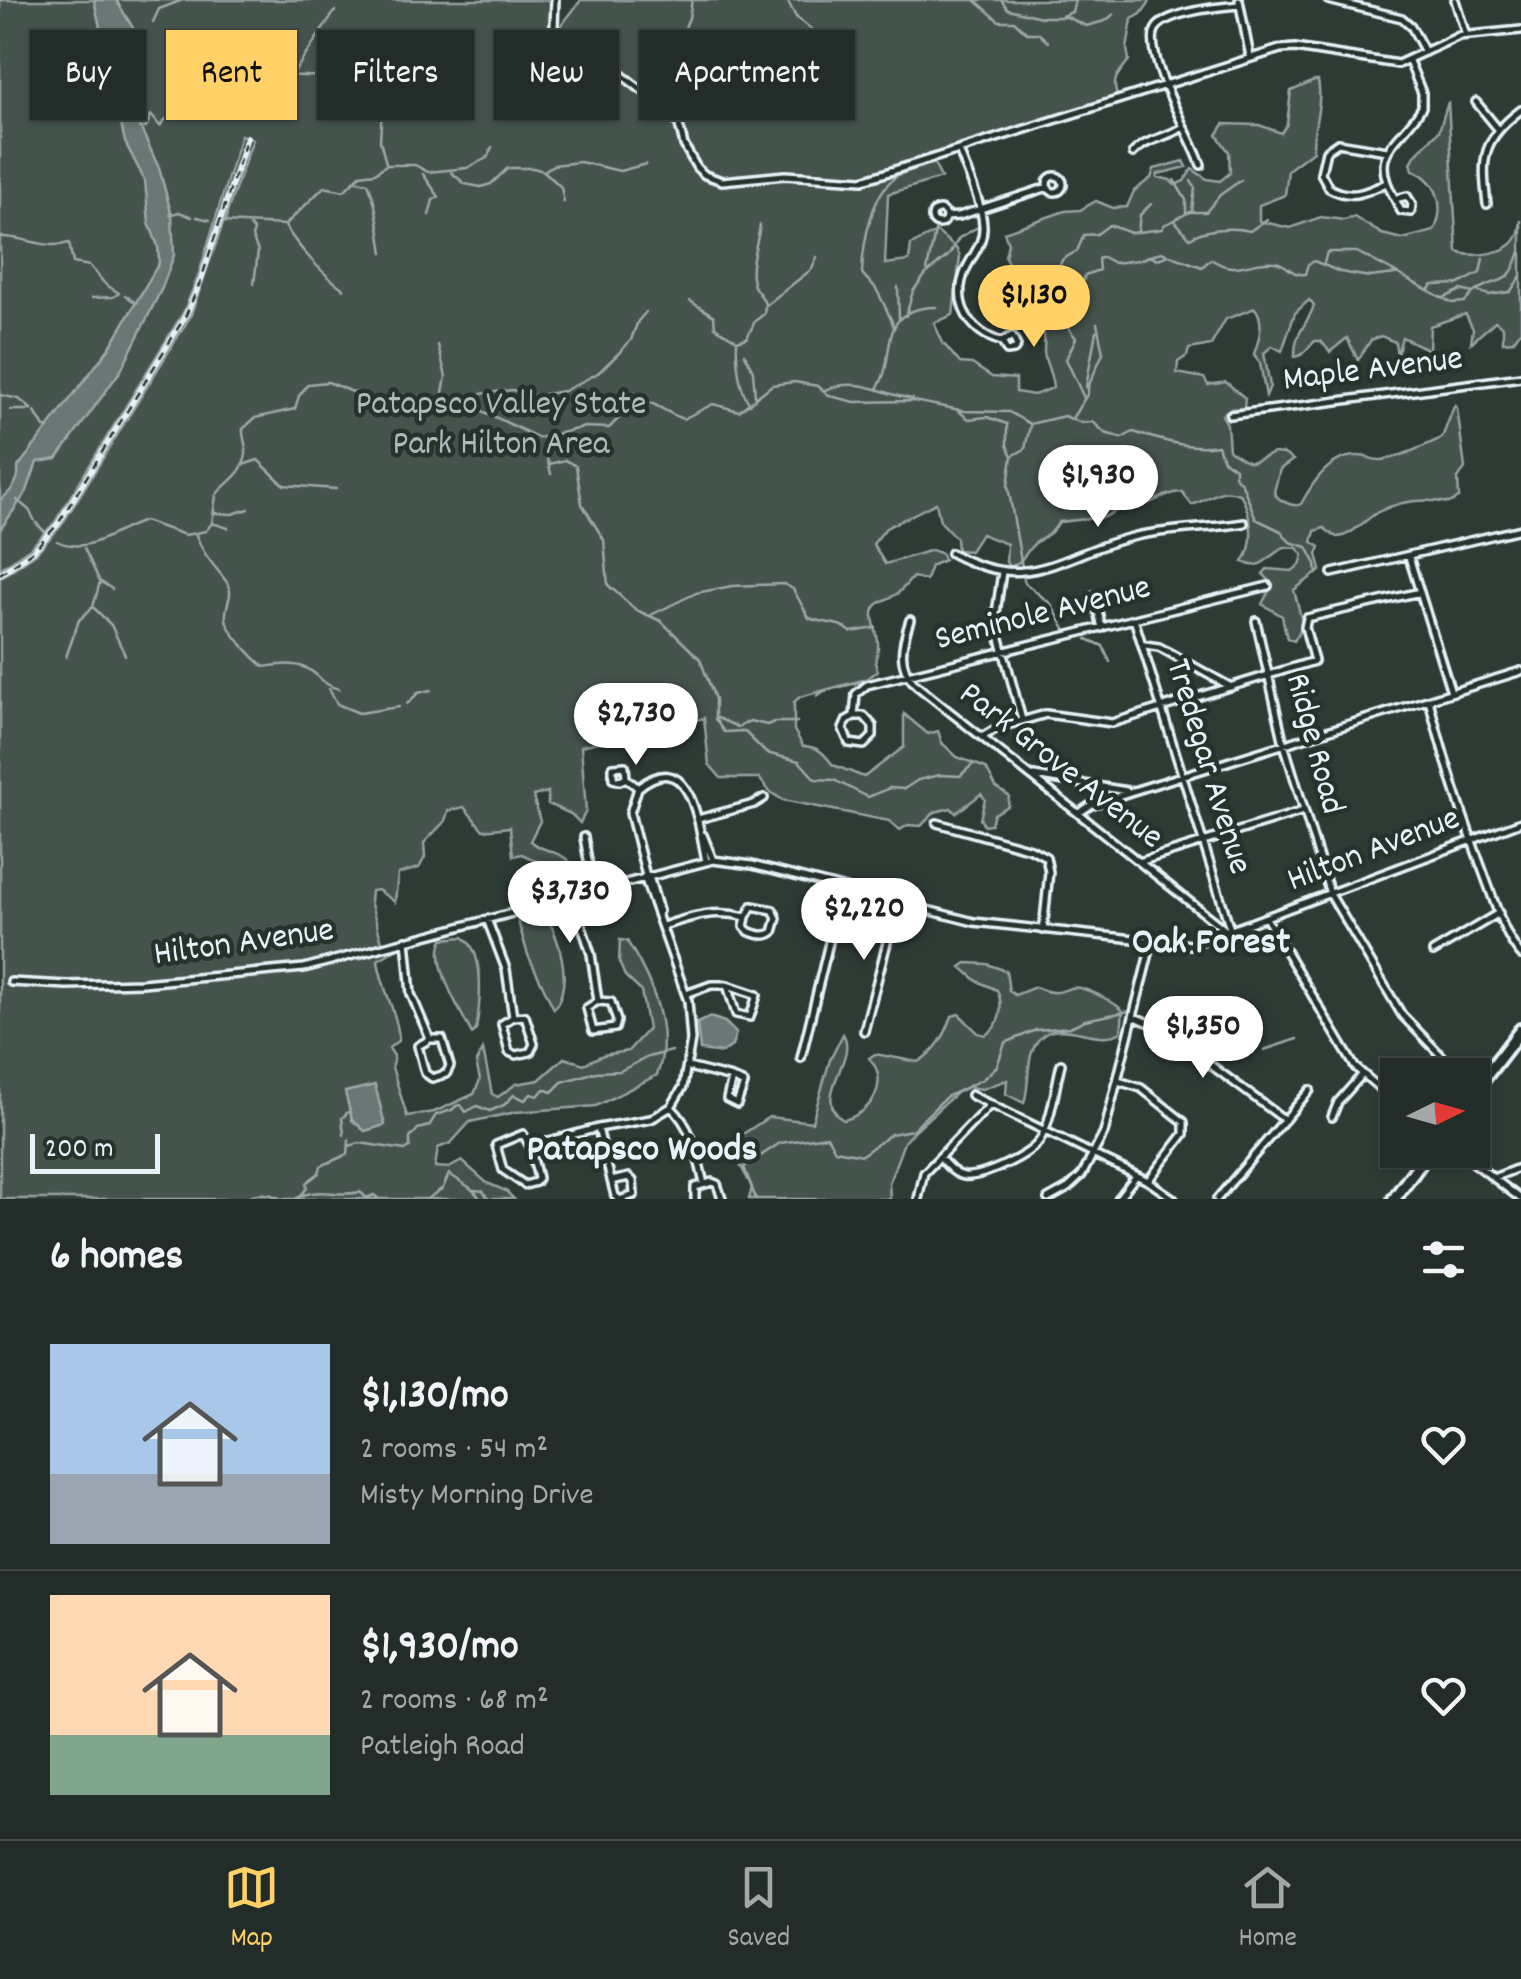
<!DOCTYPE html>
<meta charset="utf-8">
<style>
:root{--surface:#222c28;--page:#2a3430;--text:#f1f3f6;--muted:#a2a7a8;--line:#3f4845;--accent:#ffd166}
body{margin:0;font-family:Dekko,sans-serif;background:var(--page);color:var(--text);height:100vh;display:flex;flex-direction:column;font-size:38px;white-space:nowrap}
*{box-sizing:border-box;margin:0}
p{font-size:32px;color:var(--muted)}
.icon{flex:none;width:55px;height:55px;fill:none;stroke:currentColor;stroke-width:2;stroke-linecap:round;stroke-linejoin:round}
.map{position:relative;height:1199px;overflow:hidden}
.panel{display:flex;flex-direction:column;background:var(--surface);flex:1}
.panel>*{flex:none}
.hud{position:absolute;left:30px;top:30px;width:1000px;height:90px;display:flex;gap:20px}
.needle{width:65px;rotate:85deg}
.tools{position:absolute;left:1380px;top:1058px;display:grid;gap:20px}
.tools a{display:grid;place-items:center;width:110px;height:110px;border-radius:0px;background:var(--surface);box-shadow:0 2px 8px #0004,0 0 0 2px var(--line);font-size:50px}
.scale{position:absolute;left:30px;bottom:25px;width:130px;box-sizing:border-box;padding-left:10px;border:5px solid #e8f1f8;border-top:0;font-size:28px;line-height:35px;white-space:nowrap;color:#e8f1f8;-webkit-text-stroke:8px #26332d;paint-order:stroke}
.price{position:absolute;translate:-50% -85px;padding:0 22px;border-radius:35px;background:#fff;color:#222;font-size:32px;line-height:65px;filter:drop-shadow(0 2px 5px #0008)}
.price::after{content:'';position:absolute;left:50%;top:60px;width:30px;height:22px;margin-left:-15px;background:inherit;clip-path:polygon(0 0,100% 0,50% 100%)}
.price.on{background:var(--accent);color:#111}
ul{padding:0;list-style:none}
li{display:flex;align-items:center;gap:30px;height:250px;padding:0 50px}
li+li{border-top:2px solid var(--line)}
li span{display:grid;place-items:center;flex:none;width:280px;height:200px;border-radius:0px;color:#555}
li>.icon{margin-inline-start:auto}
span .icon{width:120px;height:120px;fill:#fffc;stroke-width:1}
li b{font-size:42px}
h2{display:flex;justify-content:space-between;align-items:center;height:120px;padding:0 50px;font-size:42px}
.pill{padding:0 35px;border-radius:0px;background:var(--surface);box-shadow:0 2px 8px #0004,0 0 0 2px var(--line);font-size:35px;line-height:90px}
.pill.on{background:var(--accent);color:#111}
.tab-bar{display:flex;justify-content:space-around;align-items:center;height:140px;border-top:2px solid var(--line);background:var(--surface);font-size:28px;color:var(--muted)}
.tab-bar a{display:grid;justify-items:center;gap:5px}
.tab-bar .on{color:var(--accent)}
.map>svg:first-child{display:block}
.built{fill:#3b4843}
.green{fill:#45524e;stroke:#96a2a3;stroke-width:2.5}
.water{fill:#6b7775;stroke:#9da8a9;stroke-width:2.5}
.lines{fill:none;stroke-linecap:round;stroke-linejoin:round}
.stream{stroke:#9da8a9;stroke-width:2.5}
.minor-casing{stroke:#e8f1f8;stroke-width:12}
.primary-casing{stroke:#e8f1f8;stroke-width:18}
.minor{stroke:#26332d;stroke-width:5}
.primary{stroke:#26332d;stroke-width:10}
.rail-casing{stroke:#e8f1f8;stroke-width:6}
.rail{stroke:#26332d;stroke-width:2.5;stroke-dasharray:8;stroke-linecap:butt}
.labels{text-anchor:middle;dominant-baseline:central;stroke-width:9;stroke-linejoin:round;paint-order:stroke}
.street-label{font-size:35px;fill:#e8f1f8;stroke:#26332d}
.park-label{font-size:35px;fill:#afb9bc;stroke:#26332d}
.neighbourhood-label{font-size:38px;font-weight:bold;fill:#e8f1f8;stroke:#26332d}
</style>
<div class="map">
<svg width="1521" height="1199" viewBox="0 0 1521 1199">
<rect width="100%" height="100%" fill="#2e3b35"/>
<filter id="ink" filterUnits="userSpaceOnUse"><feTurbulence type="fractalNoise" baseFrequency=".01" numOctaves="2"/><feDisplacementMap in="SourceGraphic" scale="20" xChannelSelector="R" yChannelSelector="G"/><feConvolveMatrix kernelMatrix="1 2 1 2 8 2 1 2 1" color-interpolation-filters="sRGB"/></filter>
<g filter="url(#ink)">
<path class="built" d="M252,107l3,65 -15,-3 -35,112 -15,36 -137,219 -28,26 -25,16v-9l21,-13 26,-25 136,-218 15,-36 34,-110 -15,-5z"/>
<path class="green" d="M0,0h550l8,30 23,-30h570l-10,14 -9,5 -5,30 2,11c-10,14 -18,18 -12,36l-227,75 -1,5 3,1 42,-14 7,15 -53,16 -3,70 24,-3 2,-16 26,-13 19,16 4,8 -7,59 -19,8 9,20 17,20 12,1 20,13 24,2v13l18,3 19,-7c0,-12 -9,-27 -9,-37 1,-17 1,-39 -14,-52l2,-9 -4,-5 -10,-2 -13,-26 3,-14 -4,-11 61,-21 15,-1 16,-9 17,7 14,-1 7,-16 17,-13 3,-9 30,-8 3,6 -29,7 -1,3 13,3 5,5 9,-4 8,-12 15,10 13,2 10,-8 -1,-21 -12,-17 7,-11 35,1 22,8 6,-9 4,-33 23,-10h4c5,25 -6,46 -5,70l-25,19 -3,25 -26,10v16l31,7 31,-11 23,3 10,-3 28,17 21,5 31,-8c12,-25 4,-50 -21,-61l-2,-7 5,-9 23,-23 9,-29 9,150c16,6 52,2 60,-15 3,-5 3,-11 4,-17v110l-8,11 -10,1v-15l-8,-6 -24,22 2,-14 -7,-14h-3l-33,11 -1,24 -27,-13 -5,18 -2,-13 -14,-6 -10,4 -13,20 -11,-22 -17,14 -9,-11h-6l-14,14 -6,2c-1,-24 11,-30 19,-51l-5,-6 -14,13 -13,38 -10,-5 -8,7 6,33 -4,10 -6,-33 -6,-9c5,-14 11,-33 1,-46l-29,11 -15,26 -22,4 -2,7 -9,6 -1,11 27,5 4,7 18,-3 19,16 -1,10 -15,1 -7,6 5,9 2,26c26,18 20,12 45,3l10,1 9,6 -13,9 -6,23c3,8 19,16 27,12 12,-22 29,-49 58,-48 9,0 14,5 23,4 20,-3 41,-14 60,-22l11,-29 2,-4 2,3 8,60 -7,11 1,19 -10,5c-24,-5 -48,-3 -71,9 -11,6 -27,25 -41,25 -4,-1 -10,-7 -13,-9l-9,3 -3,11 8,5 -3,7 4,16 -27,20 9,35 -9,16 -7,-3 -5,-22 -20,-12 11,-20 -10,-10 4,-5 25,2 8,-6 3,-10 -6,-7 -12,-1c-15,6 -23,26 -42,15 13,-19 9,-45 -2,-67 -21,-10 -30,4 -49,10l-10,-13c-24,1 -36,20 -61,16l-16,9 -46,5c-7,12 -14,14 -25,22 -10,9 -10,18 -24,23l-4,-5 1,-18 -26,-10 -11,17 -13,-1 -1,-12 -16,-17 -4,-18 -50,25 -13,16 12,20 47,-14 10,4 2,6 -13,6 -5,14 -13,-3c-5,5 -11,14 -18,18 -8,5 -23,7 -22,21 1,11 6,20 5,32 -1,11 -5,13 0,23l-12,8 -66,18 -6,5v28l9,16c17,1 21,8 30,19l31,12 40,-30v-33l24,20 10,-3 4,12 15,14 29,11 10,19 13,9 -1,10 -14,8 -3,10 -7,1 -4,-6 5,-20 -4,-5 -25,19 -5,-5 -16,4 -14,14 -13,-1 -8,5 -11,-9 -106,-21 -13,-8 -11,-14h-38l-12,-14 -5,-46 -123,28 5,65 -6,12 -9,-9 -23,-10v-12l-15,4 7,25 -10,20c13,11 27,9 39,20l1,3 -13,12 -1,16 -6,-4 -7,-24 -21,-10 -9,2 -3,-29 -27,3 -19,-23 -16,4 -3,10 -21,22 1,14 -6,11 -21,6 -3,28 -17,-12 -7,1 -1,10 12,41 -21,7 2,8 37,-10 -22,13c3,27 20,54 21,80l-10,8 5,8 -2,11 15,49 27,-4 40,-18 6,-14 -4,-18 7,-12 9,44 6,3 18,-13 23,-4 25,-22 20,6 19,-9 25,-4 20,-22 -7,-38 -16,-15 -6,-14 1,-22 7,1c24,38 47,89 30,134l-61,31 -80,6 -46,10 -19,21 -13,5 -3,19 14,1 13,-7 25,22 19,8 8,8h-514v-621l35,-24 26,-28 129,-209 63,-178 -12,-4 -43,142 -15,36 -128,209 -25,26 -30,21z
M543,911c16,24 31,72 11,98l-26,-54 -11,-37z
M463,937c23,16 17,68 13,93l-4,4c-10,-21 -42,-70 -29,-95z
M967,963l20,1 19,7 3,20 6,4 20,-8c29,13 29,-3 45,1 12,3 35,14 43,23l-2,21c-27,17 -75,-27 -90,23 -4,16 -2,32 -7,48l-18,-9 1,-14 -25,9 -14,-2 -12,6 -43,39 -9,10 -15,41 1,16h-141l3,-12 -14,-26 -6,-20 37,-24 43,5 18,-62 13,-26c16,25 -33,63 0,86 29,-6 48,-39 26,-62l6,-4 43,8c19,-12 27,-26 34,-46l7,-2 19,19 7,2c16,-8 19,-29 12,-45l-20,-9 -16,-14z"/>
<path class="water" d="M94,0h22l19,31 -1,21 -8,2 -2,4 7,49 28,61 13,48 2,39 -12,33 -41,82 -64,89 -20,3 -10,29 -27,39v-30c11,-8 20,-19 18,-33l92,-120 49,-84 -1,-17 -9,-23 -4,-42 -20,-39z
M710,1017l15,5 11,11 -4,13 -10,7 -22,-3 -3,-27z
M375,1085l10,40 -20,6 -13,-11 -7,-28z"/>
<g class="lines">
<path class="stream" d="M787,0l9,17 56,44
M975,0l24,21h15l13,12h11l10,9
M1001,0l7,9 33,8h26l19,9 19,-5 9,-7
M1062,16l10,-4 3,-12
M153,22l6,-13 24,-9
M132,32l13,-2
M669,66l20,-48 3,-18
M293,74l42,-63
M282,75l45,2 33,10
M189,111l28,-14 10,-14 15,-9 25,3
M177,112l2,-1
M139,128h7l5,-13 9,11 11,-13
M386,163l-6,-22 2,-33 19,-12 8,-12
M451,172l14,12 16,3 10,-3 17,-16h25l11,3 9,-6 27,-3 40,9 26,-7
M545,172l16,15 3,15
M423,174l16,23 -6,3 -4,15
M1174,180l12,20v14
M1241,180l-21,15 -14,17h-16l-26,13 -2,4 -31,4 -22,-8 -12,9 -13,1 -7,16 -14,8 -10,17 3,33 22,-10 7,-24 14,-5 -1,-11 5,-2 11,6 25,-3 22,-8 41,15 9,-8c26,18 37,0 64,3 14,2 15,14 30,12l3,-10 6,-3 26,11 30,5 25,-3
M357,181l11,2c9,22 11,46 15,70
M1191,181l4,7 -3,22
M170,215l9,-3 13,5
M197,217l13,3
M1174,220l16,18c15,-10 43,-11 60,-7l17,-12
M222,222l63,3 39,-38 20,4 16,-16 15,-2 11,-8h29l13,7 39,-4 20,-10 5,-11
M226,222l2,-23 18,-47
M249,225l5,6 -2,6 6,14 -4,33
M760,225c-2,18 -12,40 -7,58 2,9 10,11 12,22
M285,226c13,21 39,50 59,63
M1138,231l2,-16 11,-11
M0,237c24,-1 44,13 69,6l4,20 17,3 15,18 14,9
M1148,256l10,3 11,-4
M1324,263l3,-11h30l95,51 13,-1 8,-9
M927,270l11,-52
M898,287l1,33
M1428,290l5,-5 26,-1 21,-11 3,-15
M1477,291l12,4 21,-3 11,-16
M125,295l11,8
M92,298l21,-1 5,-3
M1444,298l17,-8 12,3c27,-20 35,0 48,-45
M690,301l24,15 1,11 20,12
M1057,314l19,24 -10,21 18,39
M906,316l7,-25 13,-17 23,-19 10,-17 17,-10
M894,328c-1,-6 -16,-37 -20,-42 -4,-4 -9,-8 -12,-13 1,-29 9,-80 35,-97
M737,341l10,-3 8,-17 9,-7 1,-8 47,-37 5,-12
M737,342c-1,19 2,48 13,62
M438,345l8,32 -4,21
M745,354l8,17 2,25
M878,387c20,-31 -4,-79 58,-80
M1086,387l10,-56
M825,390c36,-14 55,4 88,9
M0,395l19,4 12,10
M455,398l84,40 46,-11 24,1 10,-10 3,-15c22,-12 40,9 61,16l30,-15 26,7 33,-26 22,-3 24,4 12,10 25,6 59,-1 51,10 44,1 21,12 34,-8 18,7 11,-1 12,11 17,5 11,-6c28,8 57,18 85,13l5,15 12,8v8l7,8 14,35 25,12 9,11 17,5 9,17 1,10
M11,410h19
M957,410l12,9 18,-2 20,7v21l5,11 -4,30 14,81
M35,412l9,15 5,2
M1073,417l15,-24v-6l15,-34 -6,-30
M546,440l-1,10 6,24
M1014,455l11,-6 5,-23
M550,464l15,-4 11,6 6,38 22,36 4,45 28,25 25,11 39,38 15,40v20l9,13 20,-1 22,22 33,8 16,18 19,1 34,17 22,-9 14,1 14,-9 22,-5 20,1 13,-12
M243,465l15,-5 26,25 52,4
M17,500l12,10 6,11
M215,513l17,1 17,-5
M36,523l8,8
M212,523l16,5
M196,535c7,20 18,30 30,46 10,14 -2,23 0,37 1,14 28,40 38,49 14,-2 28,-5 42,1 12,5 17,18 33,21
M57,541c30,15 58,-11 87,-20l41,14 21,-4 6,-8 4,-28c11,-14 27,-20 30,-41 1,-9 -4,-16 -3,-25l12,-11 40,-9 4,-13 9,-12 20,-2 52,21 14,-9 47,5 71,-9 21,6 31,-5 34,-18 21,-20 12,-13 7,-19 8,-9
M1023,576l2,7 26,21 15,27
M101,582l11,7
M94,608l17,17 14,30
M651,615l45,-22 36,-7 52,-2 9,5 16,29c14,6 30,3 42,14l25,-4
M1087,639l16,7 7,16
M66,657l13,-37 14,-13 7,-25 -16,-34
M329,689l8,15 22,9 40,-6
M817,696l7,-5 57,-14
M407,704l11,-11 13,-3
M715,717l23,10 12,-6 17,4 7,-3h23
M1212,1021l41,26v6
M1264,1050l33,-11
M344,1135l-2,-17 6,-6
M349,1146l11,-3 45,7 5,-3v-9l8,-9 11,-3 7,-11 16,-5 4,-4 5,-1 5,7 11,-6 13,5 14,-6 10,-10 11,5 6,-6 7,2 6,-7 8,3 10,-10 34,-10 24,-1 28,-14 24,-6
M474,1190l9,1 5,8
M301,1195l6,-7 -1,-5 13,-10 2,-7 27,-12 1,-14
M245,1199c9,-8 26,-6 36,0
M295,1199c25,-14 43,-1 65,-7l7,6 7,-3 5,4
M427,1199l16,-11 6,-14c10,7 25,14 31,25
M756,1199l-12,-32 36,-24 47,-7 8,14 27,5 29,-21 21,-4 34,-33 37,-18 14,-13 8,-23 31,-13 34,-3 15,-7 45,-9"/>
<g class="minor-casing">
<path id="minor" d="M555,0l-1,27 6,11 28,22 26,9 55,42 10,14 5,20 13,23 8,7 17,6 63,-6 78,5 417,-131 15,-1 103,16 61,-28 62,-6
M1239,0l11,57
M1328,0l74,18 9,8 14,26
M1455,0l11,35
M1476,102l22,27
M959,150c8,24 23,51 24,76 1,17 -10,28 -17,43 -15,34 3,63 36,73l5,9 7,-1 3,-4 -5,-10 -10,6
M1133,153c12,-14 34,-15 50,-26
M1201,165c-8,-25 -62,-116 -44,-138 14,-16 62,-20 82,-22
M1047 184a8 8 0 1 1 16 0a8 8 0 1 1-16 0Z
M1386,183c-21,10 -35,17 -57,5l-8,-15 5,-22 12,-8 49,8
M1395,199l6,12 10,1 1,-8 -5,-8 -12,3c-29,-49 6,-56 27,-92v-14l-13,-32
M1487,204c-6,-47 -5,-64 34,-94
M932 217a7 7 0 1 1 14 0a7 7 0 1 1-14 0Z
M946,217l13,-1 89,-29
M1230,415l291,-38
M951,553c81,43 109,0 185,-17 35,-8 72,-7 108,-13
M1409,557l42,135
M1002,572l-7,48 27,100
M1332,573l189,-44
M1094,595l8,33
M1134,619l97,313
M910,620c-8,24 -14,45 6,65l313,248
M1256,621l28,123 46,150 72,121 58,60
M1145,645l14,2 72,40
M1429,700c16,64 36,124 59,185 9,24 16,50 33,70
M854,716h10l9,10v10l-9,9 -15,-2 -6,-14 4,-9 7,-4 2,-22 11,-9 401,-99
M982,737l15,-9 49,-14 66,9 202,-62 -9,-34 2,-9 113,-26
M1034,776l93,15
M626,778l-6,3 -7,-2v-12l12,-1 1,12 12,10
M1079,813l12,-8 39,-13 391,-121
M698,819l56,-15 10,-6
M937,823l94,26 15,8 3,15 -6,58
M703,835l10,25
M584,837l9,53
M1139,862l164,-51
M646,876l-16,-63 8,-25c54,-44 61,41 68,73
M649,876l10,35
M572,896l19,58 7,47 13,1 6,19 -2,7 -22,3 -6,-23 11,-7
M1266,918l89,149 43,37
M487,919l19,50 7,48 12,-1 9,28 -4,8 -14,3 -7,-3 -7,-28 11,-7
M663,926c30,-10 52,-17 83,-9l-2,10c5,7 22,11 29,5l4,-14 -4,-8 -21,-4 -6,11
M406,940l5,54 19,45h12l8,27 -4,8 -14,4 -7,-5 -7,-27 12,-7
M1433,952l66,-39
M11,982l56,3 75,-2 162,-15 409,-108 39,5 222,57 217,23 330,-123
M686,994l25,-9h16l9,29 14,3 7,-22 -30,-10
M1134,1017l24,9 127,94
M864,1031l33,-127
M801,1058l41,-169
M688,1067l44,11 -5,21 10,5 7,-20 -12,-6
M1118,1081l23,7 43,34v12l-36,47
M971,1095l177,86 26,18
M671,1107c22,21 26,48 33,77
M1332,1117l6,-15 24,-27
M598,1128l17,68 4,3
M530,1146l-7,-12 -27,11 7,25 22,15 11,-3 2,-4 -8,-32 68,-18 53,-9 20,-12 12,-20 8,-47 -3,-39 -44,-124
M1457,1150l64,49
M939,1157c7,7 14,17 25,19 18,2 67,-21 76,-36 12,-21 15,-53 21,-76
M1493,1178l28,-11
M611,1181l18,-4 4,4 1,14 -12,4
M695,1199v-12l17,-5 5,2 5,15
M918,1199l6,-26 67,-69
M1048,1199l20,-11 14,-13 22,-42 48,-192
M1118,1199l18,-23
M1217,1199l93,-109"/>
</g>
<g class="primary-casing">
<path id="primary" d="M1472,1094l49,-64
M1394,1199l36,-49"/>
</g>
<use href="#minor" class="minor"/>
<use href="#primary" class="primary"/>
<g class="rail-casing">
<path id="rail" d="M0,574l33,-23 25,-27 128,-209 15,-35 46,-143"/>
</g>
<use href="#rail" class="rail"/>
</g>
</g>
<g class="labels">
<g class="street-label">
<text transform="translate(1373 371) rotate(-7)">Maple Avenue</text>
<text transform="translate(1043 615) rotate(-14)">Seminole Avenue</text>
<text transform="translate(1313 744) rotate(75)">Ridge Road</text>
<text transform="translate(1060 767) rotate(38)">Park Grove Avenue</text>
<text transform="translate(1207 767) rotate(73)">Tredegar Avenue</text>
<text transform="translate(1374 851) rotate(-21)">Hilton Avenue</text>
<text transform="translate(244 944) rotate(-8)">Hilton Avenue</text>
</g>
<g class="park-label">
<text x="501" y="406">Patapsco Valley State<tspan x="501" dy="40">Park Hilton Area</tspan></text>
</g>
<g class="neighbourhood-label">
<text x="1211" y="944">Oak Forest</text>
<text x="642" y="1151">Patapsco Woods</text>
</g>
</g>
</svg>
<div class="tools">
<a><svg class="needle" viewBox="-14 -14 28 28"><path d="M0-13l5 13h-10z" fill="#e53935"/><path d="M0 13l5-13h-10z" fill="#a2a7a8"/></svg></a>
</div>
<div class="scale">200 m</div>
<b class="price on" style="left:1034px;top:350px">$1,130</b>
<b class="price" style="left:1098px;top:530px">$1,930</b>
<b class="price" style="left:636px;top:768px">$2,730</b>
<b class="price" style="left:570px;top:946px">$3,730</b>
<b class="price" style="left:864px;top:963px">$2,220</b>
<b class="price" style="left:1203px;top:1081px">$1,350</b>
<div class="hud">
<a class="pill">Buy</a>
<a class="pill on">Rent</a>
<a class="pill">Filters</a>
<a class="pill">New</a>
<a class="pill">Apartment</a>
</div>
</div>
<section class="panel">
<h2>6 homes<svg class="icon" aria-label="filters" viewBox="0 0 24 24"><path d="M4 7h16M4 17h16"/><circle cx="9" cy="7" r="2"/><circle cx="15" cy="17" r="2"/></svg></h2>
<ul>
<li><span style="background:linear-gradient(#a9c7e8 65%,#9aa5b1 0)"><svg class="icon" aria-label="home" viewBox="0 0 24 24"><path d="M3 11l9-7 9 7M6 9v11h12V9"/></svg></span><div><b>$1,130/mo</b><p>2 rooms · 54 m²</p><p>Misty Morning Drive</p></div><svg class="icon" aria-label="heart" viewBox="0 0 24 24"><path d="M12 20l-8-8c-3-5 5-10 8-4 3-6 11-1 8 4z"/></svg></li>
<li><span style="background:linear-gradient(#ffd9b3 70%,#7fa58c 0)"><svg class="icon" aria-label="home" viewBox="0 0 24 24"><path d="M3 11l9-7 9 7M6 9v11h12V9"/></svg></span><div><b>$1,930/mo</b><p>2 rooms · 68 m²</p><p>Patleigh Road</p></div><svg class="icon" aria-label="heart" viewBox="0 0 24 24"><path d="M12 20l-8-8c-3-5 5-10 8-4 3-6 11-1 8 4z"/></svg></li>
</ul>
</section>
<nav class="tab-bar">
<a class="on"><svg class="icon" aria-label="map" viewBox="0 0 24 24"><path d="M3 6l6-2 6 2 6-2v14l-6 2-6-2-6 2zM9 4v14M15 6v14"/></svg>Map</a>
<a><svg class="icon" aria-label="saved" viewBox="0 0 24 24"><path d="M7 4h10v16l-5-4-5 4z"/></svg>Saved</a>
<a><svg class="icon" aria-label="home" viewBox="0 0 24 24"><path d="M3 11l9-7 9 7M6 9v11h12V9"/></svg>Home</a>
</nav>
